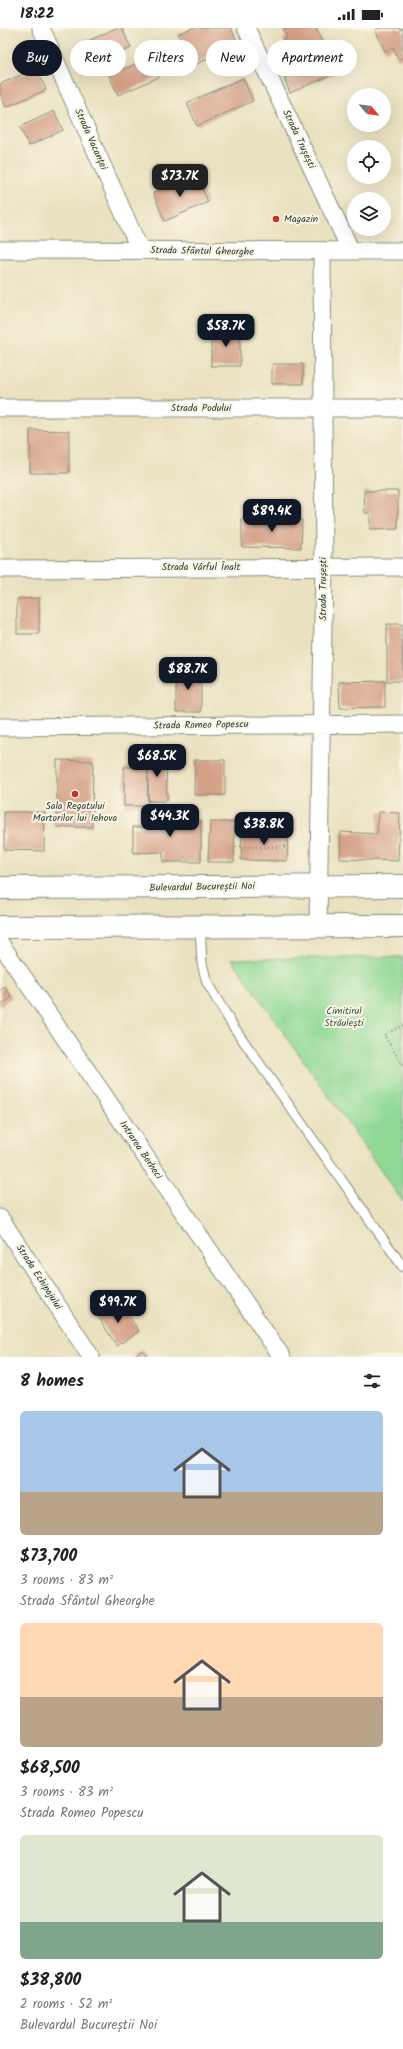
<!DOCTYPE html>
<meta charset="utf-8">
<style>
:root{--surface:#fff;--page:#f2f2f2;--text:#222;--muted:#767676;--accent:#111827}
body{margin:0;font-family:Kalam,sans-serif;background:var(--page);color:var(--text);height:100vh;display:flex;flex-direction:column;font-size:15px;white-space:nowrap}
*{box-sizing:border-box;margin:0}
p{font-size:13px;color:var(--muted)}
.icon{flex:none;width:22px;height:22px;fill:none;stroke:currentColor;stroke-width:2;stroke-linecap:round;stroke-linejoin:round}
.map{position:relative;height:1329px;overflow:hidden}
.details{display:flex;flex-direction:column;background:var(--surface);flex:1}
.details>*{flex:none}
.top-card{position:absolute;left:12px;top:12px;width:379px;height:36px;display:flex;gap:8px}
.needle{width:26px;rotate:119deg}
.fabs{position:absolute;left:347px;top:60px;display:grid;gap:8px}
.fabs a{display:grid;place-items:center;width:44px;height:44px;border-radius:50%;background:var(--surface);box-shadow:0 4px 16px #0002;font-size:20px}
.price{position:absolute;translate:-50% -34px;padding:0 9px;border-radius:8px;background:var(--accent);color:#fff;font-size:13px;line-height:26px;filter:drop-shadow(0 1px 2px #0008)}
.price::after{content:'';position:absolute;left:50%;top:24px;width:12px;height:9px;margin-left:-6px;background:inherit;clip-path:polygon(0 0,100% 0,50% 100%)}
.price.on{background:#222;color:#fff}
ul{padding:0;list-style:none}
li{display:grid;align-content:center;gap:8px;height:212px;padding:0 20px}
li span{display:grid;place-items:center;height:124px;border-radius:6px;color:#555}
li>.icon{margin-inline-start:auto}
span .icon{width:72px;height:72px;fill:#fffc;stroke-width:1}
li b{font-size:17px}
h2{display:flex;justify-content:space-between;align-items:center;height:48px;padding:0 20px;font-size:17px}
.tag{padding:0 14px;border-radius:18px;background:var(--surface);box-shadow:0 4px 16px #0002;font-size:14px;line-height:36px}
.tag.on{background:var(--accent);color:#fff}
.status{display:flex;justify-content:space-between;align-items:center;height:28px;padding:0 20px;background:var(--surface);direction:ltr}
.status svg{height:11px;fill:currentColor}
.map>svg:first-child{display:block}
.green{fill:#8fd995;stroke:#578b64}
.building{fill:#d49f85}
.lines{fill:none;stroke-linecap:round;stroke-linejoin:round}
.service-casing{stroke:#848f7a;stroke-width:11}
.minor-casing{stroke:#848f7a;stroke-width:19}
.primary-casing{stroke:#848f7a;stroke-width:24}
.path{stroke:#848f7a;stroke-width:2.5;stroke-dasharray:1 3;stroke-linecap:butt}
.service{stroke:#fff;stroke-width:9}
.minor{stroke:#fff;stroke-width:17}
.primary{stroke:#fff;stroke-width:22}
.poi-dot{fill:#c8321e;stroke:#fcf5e5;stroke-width:1.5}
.labels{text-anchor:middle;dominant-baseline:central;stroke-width:4;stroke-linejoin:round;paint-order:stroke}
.street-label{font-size:10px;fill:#1f3d34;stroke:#fcf5e5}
.poi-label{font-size:10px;fill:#1f3d34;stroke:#fcf5e5;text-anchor:start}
.park-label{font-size:10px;fill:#355c47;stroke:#fcf5e5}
</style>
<div class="status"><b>18:22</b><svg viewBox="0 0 49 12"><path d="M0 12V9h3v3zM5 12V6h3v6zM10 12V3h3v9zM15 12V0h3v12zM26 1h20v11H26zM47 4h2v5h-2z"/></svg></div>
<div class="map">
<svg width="403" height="1329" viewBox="0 0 403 1329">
<rect width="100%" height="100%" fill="#fcf5e5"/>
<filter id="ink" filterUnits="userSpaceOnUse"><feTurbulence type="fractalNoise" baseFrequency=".025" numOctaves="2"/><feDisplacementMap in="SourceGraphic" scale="8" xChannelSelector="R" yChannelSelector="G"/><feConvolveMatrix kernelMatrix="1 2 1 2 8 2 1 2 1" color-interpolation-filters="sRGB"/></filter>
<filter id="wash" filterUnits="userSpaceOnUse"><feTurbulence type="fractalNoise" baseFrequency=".012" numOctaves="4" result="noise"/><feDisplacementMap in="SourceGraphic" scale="16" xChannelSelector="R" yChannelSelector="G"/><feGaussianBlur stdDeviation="0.9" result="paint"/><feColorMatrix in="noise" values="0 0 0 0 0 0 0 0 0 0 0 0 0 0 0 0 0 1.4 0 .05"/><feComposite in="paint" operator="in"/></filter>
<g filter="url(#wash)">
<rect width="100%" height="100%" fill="#e9e1bf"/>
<path class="green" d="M403,929v245l-171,-243z"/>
<g id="blocks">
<path class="building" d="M116,0h6l9,20 -37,16 -10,-21z
M192,0h39l7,16 -45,22 -15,-32z
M287,0h29l7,16 -28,13 -3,-8 -4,2 -5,-12 4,-1 -4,-8z
M379,0h20l1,2 3,-2v29l-5,3 -5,-13 -8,4 -10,-21z
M326,24l10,21 -46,20 -6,-15 29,-13 -2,-6z
M151,30l8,19 -41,18 -9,-20z
M37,40l9,22 -40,17 -6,-13v-10z
M243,50l10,23 -56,25 -10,-23z
M54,83l9,19 -34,16 -9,-19z
M196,146l12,28 -43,19 -12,-28z
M211,303h29v35h-29z
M272,336h31v20h-31z
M30,402l39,1v42h-39z
M364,463h34v38l-28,1v-17h-5z
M242,491l60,1 -1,28 -59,-1z
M39,570v36h-22v-35z
M387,596h15l1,57h-16z
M176,642h25v42h-25z
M385,653v26l-45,1 -1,-26z
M166,726l1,47h-19v-46z
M57,732l36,1 -1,66h-35z
M195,732h30v35h-31z
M124,739h23l1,39h-24z
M155,780h16v13l30,-1v42h-38v-10l-30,1v-26h22z
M4,784h41l-1,39 -40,-1z
M378,784l22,1 -2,48 -58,-2 1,-27 36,2z
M210,794h25l-1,40h-26z
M242,802l46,2 -1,29 -46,-1z
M5,959l7,10 -12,9v-16z
M120,1274l19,29 -22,15 -19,-29z
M143,1322l5,7h-16z"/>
</g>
</g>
<g filter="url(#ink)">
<use href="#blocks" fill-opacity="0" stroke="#848f7a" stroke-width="1"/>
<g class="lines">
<g class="service-casing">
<path id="service" d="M200,899l2,36 5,20 26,43 170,241"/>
</g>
<g class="minor-casing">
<path id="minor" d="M41,0l99,222
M246,0l105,223
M0,222l403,1
M0,380h403
M0,541l403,-2
M0,699l403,-3
M318,898l6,-360 -2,-314
M0,915l282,414
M0,1190l91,139"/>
</g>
<g class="primary-casing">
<path id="primary" d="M0,860l403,-2
M0,899l403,-1"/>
</g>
<path class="path" d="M236,819h52
M403,997l-19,10 19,31"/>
<use href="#service" class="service"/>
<use href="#minor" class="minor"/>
<use href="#primary" class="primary"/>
</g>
</g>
<g class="poi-dot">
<circle cx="276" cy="191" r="4"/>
<circle cx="75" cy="766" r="4"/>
</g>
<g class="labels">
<g class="street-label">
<text transform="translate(91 111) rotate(66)">Strada Vacanței</text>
<text transform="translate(299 111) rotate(65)">Strada Trușești</text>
<text transform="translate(202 223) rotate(1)">Strada Sfântul Gheorghe</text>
<text x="201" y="380">Strada Podului</text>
<text x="201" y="539">Strada Vârful Înalt</text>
<text transform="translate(323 561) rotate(-90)">Strada Trușești</text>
<text transform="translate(201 697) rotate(-1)">Strada Romeo Popescu</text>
<text transform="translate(202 859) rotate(-1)">Bulevardul Bucureștii Noi</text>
<text transform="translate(141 1122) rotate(56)">Intrarea Berheci</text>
<text transform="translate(39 1249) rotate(57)">Strada Echipajului</text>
</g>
<g class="poi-label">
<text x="284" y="191">Magazin</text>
<text x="75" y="778" text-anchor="middle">Sala Regatului<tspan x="75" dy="12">Martorilor lui Iehova</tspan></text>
</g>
<g class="park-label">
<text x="344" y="983">Cimitirul<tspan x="344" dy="12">Străulești</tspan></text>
</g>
</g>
</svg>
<div class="fabs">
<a><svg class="needle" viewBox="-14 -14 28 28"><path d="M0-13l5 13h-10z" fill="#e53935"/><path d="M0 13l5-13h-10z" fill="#767676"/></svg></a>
<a><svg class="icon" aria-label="locate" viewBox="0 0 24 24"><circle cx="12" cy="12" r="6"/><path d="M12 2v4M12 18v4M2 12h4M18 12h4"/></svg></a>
<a><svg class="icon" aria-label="layers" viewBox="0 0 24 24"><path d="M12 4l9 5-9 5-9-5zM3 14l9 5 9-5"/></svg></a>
</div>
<b class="price on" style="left:180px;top:170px">$73.7K</b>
<b class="price" style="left:226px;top:320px">$58.7K</b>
<b class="price" style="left:272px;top:505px">$89.4K</b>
<b class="price" style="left:188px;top:663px">$88.7K</b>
<b class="price" style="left:157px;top:750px">$68.5K</b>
<b class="price" style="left:170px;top:810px">$44.3K</b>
<b class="price" style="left:264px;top:818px">$38.8K</b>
<b class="price" style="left:118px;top:1296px">$99.7K</b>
<div class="top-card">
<a class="tag on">Buy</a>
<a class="tag">Rent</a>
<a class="tag">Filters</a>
<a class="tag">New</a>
<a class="tag">Apartment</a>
</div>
</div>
<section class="details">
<h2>8 homes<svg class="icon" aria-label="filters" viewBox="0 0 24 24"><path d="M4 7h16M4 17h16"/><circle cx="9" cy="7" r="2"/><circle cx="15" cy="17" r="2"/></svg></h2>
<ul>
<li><span style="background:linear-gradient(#a9c7e8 65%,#b9a48a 0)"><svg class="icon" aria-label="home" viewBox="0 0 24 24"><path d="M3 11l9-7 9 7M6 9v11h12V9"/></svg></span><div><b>$73,700</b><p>3 rooms · 83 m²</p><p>Strada Sfântul Gheorghe</p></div></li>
<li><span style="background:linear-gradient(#ffd9b3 60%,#b9a48a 0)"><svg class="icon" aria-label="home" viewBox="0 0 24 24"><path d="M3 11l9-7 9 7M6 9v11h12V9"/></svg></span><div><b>$68,500</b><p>3 rooms · 83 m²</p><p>Strada Romeo Popescu</p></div></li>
<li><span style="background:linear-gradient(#dfe7d0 70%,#7fa58c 0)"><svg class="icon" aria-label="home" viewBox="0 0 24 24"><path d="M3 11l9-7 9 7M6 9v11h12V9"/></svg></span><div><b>$38,800</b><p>2 rooms · 52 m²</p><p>Bulevardul Bucureștii Noi</p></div></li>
</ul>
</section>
